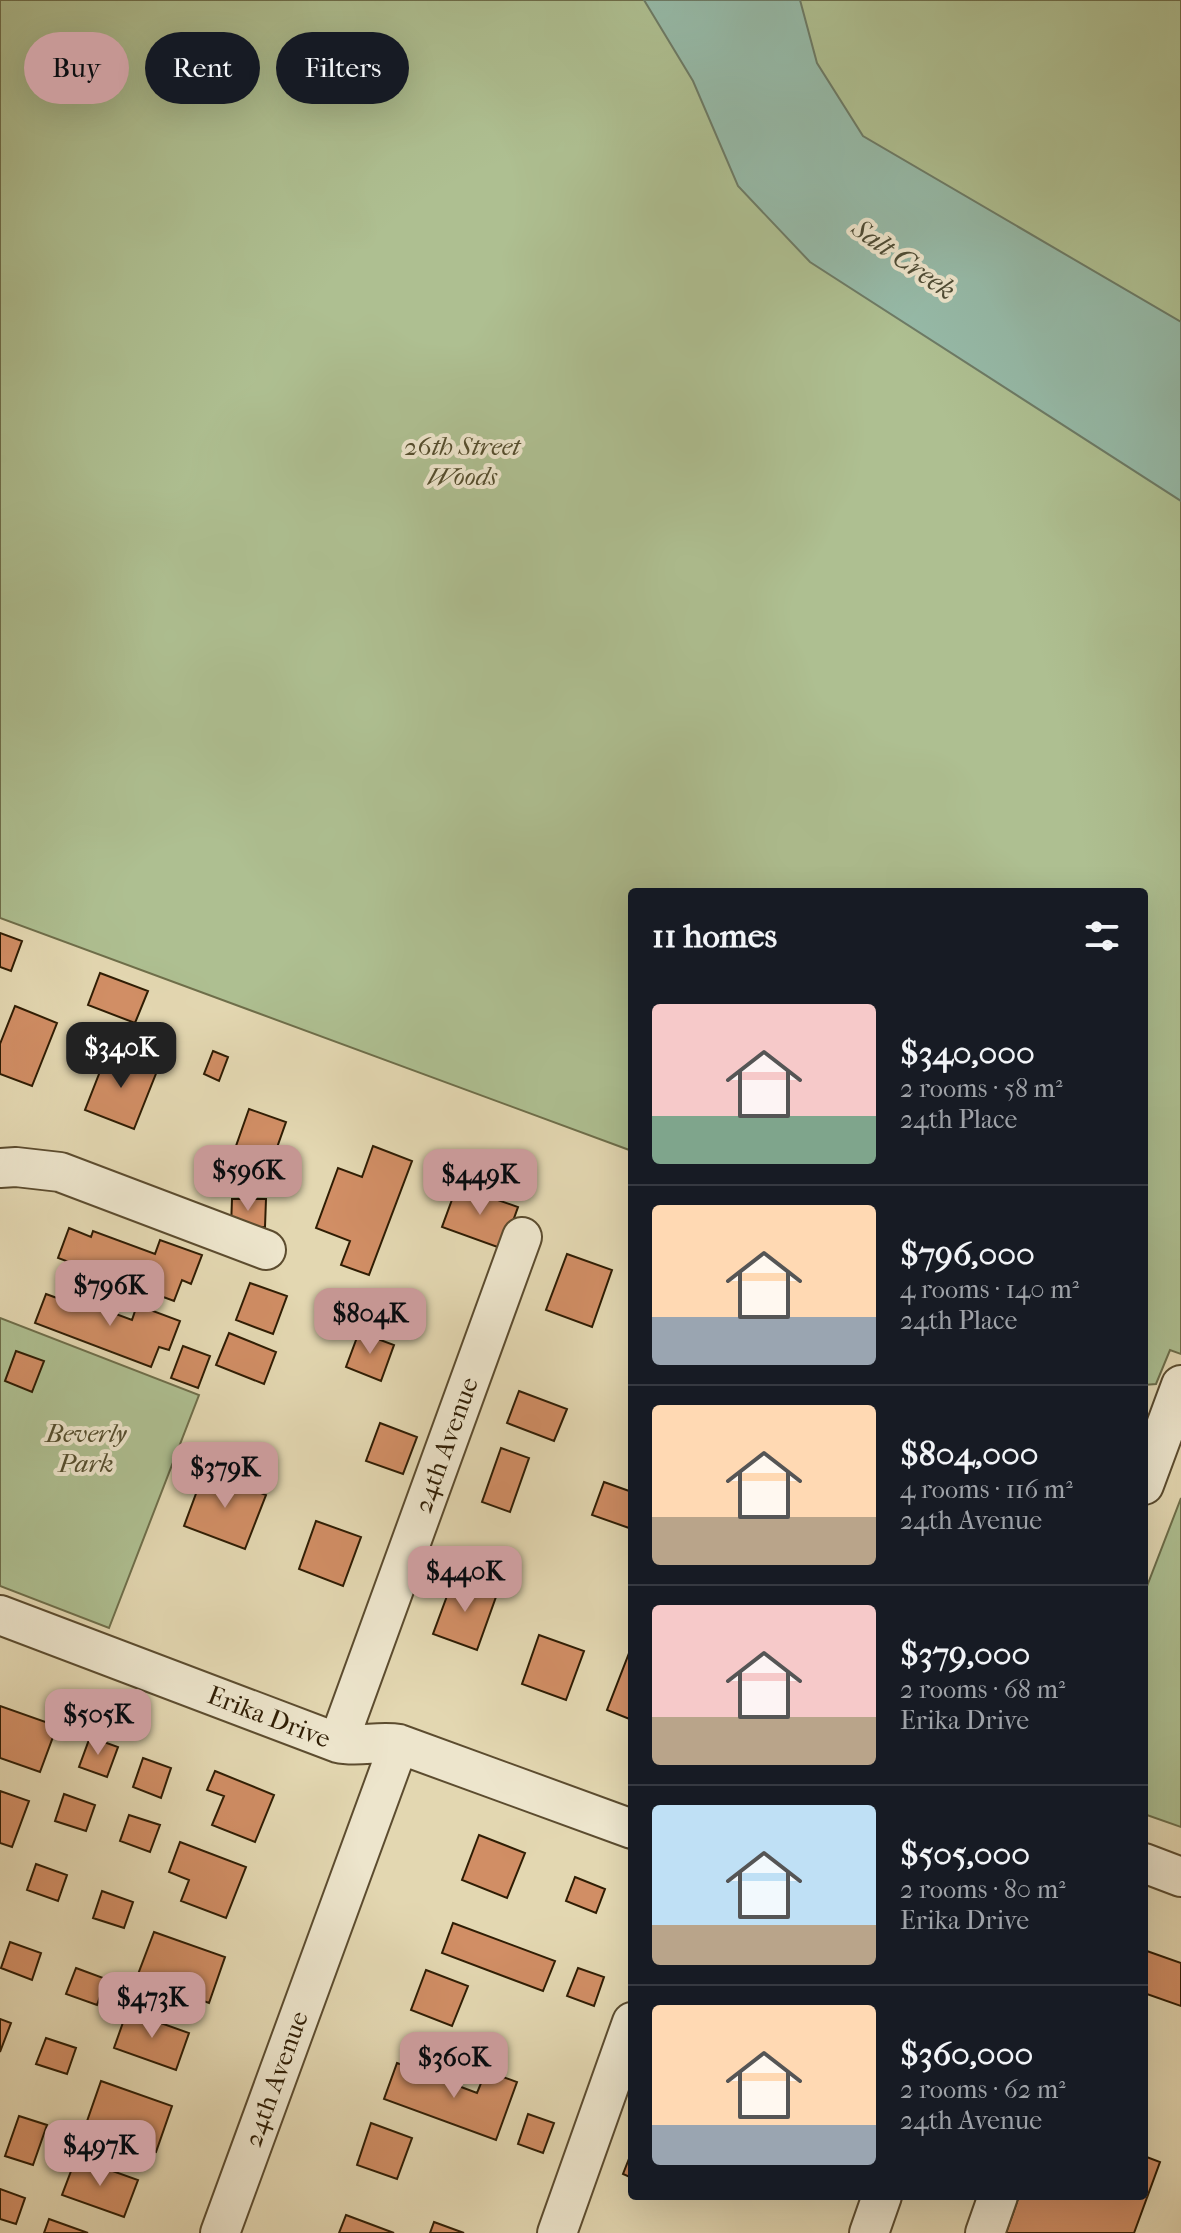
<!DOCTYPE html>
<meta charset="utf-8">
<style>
:root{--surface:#171b24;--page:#20242c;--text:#f1f3f6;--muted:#9ea1a6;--line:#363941;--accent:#c59692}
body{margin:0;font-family:"IM FELL French Canon",serif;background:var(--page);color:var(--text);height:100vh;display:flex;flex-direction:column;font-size:30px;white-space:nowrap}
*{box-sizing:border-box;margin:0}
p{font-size:26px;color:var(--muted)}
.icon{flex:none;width:44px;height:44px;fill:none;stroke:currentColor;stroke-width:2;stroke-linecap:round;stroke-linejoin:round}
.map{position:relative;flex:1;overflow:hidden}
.sheet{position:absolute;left:628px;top:888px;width:520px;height:1312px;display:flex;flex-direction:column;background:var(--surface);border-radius:8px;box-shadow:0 8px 32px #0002}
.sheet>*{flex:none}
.banner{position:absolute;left:24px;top:32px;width:484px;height:72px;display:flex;gap:16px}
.price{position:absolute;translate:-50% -68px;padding:0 18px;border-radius:16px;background:var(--accent);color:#111;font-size:26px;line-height:52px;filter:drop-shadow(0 2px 4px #0008)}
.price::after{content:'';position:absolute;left:50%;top:48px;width:24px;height:18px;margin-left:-12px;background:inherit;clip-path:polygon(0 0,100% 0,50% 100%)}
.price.on{background:#222;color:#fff}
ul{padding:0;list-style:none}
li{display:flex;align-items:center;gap:24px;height:200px;padding:0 24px}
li+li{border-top:2px solid var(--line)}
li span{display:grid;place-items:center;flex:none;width:224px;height:160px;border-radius:8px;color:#555}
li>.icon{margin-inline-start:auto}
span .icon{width:96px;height:96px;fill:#fffc;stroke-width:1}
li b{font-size:34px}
h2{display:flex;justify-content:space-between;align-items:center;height:96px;padding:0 24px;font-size:34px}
.tag{padding:0 28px;border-radius:36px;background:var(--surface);box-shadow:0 8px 32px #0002;font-size:28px;line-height:72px}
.tag.on{background:var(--accent);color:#111}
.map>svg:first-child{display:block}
.green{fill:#aebf91;stroke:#6e6e4a;stroke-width:2}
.water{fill:#96baa8;stroke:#6d7b66;stroke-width:2}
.building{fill:#d18e65;stroke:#2f1d04;stroke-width:2}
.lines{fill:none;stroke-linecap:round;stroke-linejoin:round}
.minor-casing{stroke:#5c4c2f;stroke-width:42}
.minor{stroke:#ede5cc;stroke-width:38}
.labels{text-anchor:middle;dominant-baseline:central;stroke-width:8;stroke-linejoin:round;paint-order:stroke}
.park-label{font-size:26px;font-style:italic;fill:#554e2e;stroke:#ede5cc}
.street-label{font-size:26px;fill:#2f1d04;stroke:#ede5cc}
.water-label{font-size:28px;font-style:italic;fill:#4e4c35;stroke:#ede5cc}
</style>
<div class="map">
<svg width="1181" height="2233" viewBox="0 0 1181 2233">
<rect width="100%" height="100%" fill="#e3d7b1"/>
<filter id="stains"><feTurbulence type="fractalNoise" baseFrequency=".0025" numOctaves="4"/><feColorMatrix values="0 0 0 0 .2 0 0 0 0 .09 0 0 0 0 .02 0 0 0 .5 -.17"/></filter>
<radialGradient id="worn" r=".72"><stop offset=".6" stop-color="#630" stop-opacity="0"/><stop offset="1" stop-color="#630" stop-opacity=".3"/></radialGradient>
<path class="green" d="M0,0h1181v1354l-11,-4 -14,34 -12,1v-493h-512v259l-632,-233z
M0,1318l199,77 -90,233 -109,-42z
M1181,1498v329l-37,-13v-220z"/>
<path class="water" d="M644,0h156l17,63 46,73 318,186v179l-371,-239 -72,-76 -45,-105z"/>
<path class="building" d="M0,933l22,8 -11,30 -11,-4z
M100,973l48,18 -13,32 -47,-18z
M15,1006l42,17 -25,63 -32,-12v-30z
M108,1051l49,20 -23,58 -49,-19z
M213,1051l15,6 -9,24 -15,-7z
M249,1109l37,13 -23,65 -14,-5 -4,9 -22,-8z
M373,1146l39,15 -43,114 -28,-10 9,-24 -34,-13 22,-60 24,9z
M457,1186l61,21 -15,42 -61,-22z
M232,1199h34l-1,28h-34z
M69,1228l22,9 2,-6 62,23 5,-14 42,15 -11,29 -9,-4 -8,21 -116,-43z
M567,1254l45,16 -20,57 -46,-17z
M250,1283l37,13 -14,38 -37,-14z
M46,1294l22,8 2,-5 62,23 5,-15 43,16 -11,29 -10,-3 -8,20 -116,-44z
M359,1332l35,13 -13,36 -35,-14z
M229,1333l47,19 -12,32 -48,-19z
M183,1346l27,10 -12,32 -27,-10z
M16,1351l28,10 -12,31 -27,-11z
M519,1391l48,18 -13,32 -47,-18z
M380,1423l37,14 -14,37 -37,-13z
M501,1448l28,10 -19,54 -28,-10z
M204,1472l62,23 -21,54 -61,-23z
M604,1482l28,10v37l-40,-14z
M316,1521l45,16 -18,49 -44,-17z
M454,1577l43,17 -20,56 -44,-16z
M539,1635l45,16 -18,49 -44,-16z
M631,1648h1v72l-25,-10z
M0,1706l57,20 -17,46 -40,-14z
M90,1737l28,10 -11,30 -28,-10z
M143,1758l28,10 -10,30 -28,-11z
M215,1771l59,24 -19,47 -43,-17 12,-29 -17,-6z
M0,1791l29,10 -17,46 -12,-4z
M64,1794l31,11 -9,26 -31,-10z
M129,1815l31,10 -10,27 -30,-11z
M479,1835l46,18 -18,45 -45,-18z
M180,1842l66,25 -20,51 -45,-17 8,-21 -20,-8z
M36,1864l31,11 -9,26 -31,-11z
M575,1877l30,12 -9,24 -30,-12z
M102,1891l31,11 -9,26 -31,-10z
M453,1923l102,38 -12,30 -101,-38z
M154,1932l71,25 -16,46 -72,-26z
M10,1942l31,11 -9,27 -31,-12z
M1144,1950l37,13v43l-37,-13z
M76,1968l30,11 -9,26 -31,-11z
M578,1968l26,9 -10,29 -27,-10z
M426,1970l42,16 -16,40 -41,-16z
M127,2011l62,22 -13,37 -62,-22z
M0,2019l11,4 -11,29z
M46,2038l30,10 -9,26 -31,-10z
M397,2063l80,30 9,-22 31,11 -21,58 -112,-41z
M101,2081l71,25 -16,46 -71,-25z
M528,2114l26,9 -11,30 -25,-9z
M19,2116l28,9 -14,40 -28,-9z
M371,2123l41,15 -15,41 -40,-14z
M632,2151v27l-9,-4z
M1144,2156l16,6 -26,71h-128l13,-37h125z
M76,2158l62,22 -14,37 -62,-22z
M0,2189l25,9 -9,26 -16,-5z
M346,2215l48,18h-55z
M49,2219l39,14h-44z
M434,2222l30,11h-34z"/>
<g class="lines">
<g class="minor-casing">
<path id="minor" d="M0,1168l16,-1 44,5 206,78
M1144,1485l37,-100
M0,1615l338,128c21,5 40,-3 61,1l233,85
M338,1743l184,-506
M1144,1863l37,14
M220,2233l179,-489
M557,2233l75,-211
M869,2233l13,-37
M985,2233l13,-37"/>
</g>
<use href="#minor" class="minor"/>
</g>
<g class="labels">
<g class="park-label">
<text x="462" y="446">26th Street<tspan x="462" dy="30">Woods</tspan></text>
<text x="86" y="1433">Beverly<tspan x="86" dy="30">Park</tspan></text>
</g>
<g class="street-label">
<text transform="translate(446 1445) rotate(-70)">24th Avenue</text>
<text transform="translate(269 1717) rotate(21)">Erika Drive</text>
<text transform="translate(276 2079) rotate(-70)">24th Avenue</text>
</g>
<g class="water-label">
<text transform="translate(904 259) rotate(35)">Salt Creek</text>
</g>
</g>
<rect width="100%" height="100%" filter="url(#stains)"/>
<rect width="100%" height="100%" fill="url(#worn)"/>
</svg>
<b class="price on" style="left:121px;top:1090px">$340K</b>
<b class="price" style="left:248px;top:1213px">$596K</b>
<b class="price" style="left:480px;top:1217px">$449K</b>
<b class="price" style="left:110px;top:1328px">$796K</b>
<b class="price" style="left:370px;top:1356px">$804K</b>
<b class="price" style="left:225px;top:1510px">$379K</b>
<b class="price" style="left:465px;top:1614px">$440K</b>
<b class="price" style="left:98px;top:1757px">$505K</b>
<b class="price" style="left:152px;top:2040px">$473K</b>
<b class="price" style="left:454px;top:2100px">$360K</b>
<b class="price" style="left:100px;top:2188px">$497K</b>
<div class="banner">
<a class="tag on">Buy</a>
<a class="tag">Rent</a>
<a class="tag">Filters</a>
</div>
<section class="sheet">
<h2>11 homes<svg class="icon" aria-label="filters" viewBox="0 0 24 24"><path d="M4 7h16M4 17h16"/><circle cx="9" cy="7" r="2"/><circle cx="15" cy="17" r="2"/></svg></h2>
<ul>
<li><span style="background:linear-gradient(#f6c9c9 70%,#7fa58c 0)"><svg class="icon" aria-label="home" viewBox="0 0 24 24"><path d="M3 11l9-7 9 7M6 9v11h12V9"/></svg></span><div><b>$340,000</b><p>2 rooms · 58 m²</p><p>24th Place</p></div></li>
<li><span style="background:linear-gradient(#ffd9b3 70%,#9aa5b1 0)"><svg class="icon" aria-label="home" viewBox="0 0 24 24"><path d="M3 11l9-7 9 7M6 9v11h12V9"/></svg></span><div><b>$796,000</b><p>4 rooms · 140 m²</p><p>24th Place</p></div></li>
<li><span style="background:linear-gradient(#ffd9b3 70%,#b9a48a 0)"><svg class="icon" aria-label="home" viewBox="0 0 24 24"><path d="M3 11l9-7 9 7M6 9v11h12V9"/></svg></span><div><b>$804,000</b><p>4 rooms · 116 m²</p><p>24th Avenue</p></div></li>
<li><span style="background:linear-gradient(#f6c9c9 70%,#b9a48a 0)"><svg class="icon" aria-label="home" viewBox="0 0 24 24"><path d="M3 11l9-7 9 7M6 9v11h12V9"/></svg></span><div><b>$379,000</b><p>2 rooms · 68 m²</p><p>Erika Drive</p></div></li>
<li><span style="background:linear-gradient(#bfe0f5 75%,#b9a48a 0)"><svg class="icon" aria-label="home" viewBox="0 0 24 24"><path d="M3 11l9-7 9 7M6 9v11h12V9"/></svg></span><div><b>$505,000</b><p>2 rooms · 80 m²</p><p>Erika Drive</p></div></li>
<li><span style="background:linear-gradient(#ffd9b3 75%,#9aa5b1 0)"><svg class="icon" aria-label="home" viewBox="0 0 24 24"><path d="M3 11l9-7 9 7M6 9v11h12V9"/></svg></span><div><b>$360,000</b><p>2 rooms · 62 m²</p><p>24th Avenue</p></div></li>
</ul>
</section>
</div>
